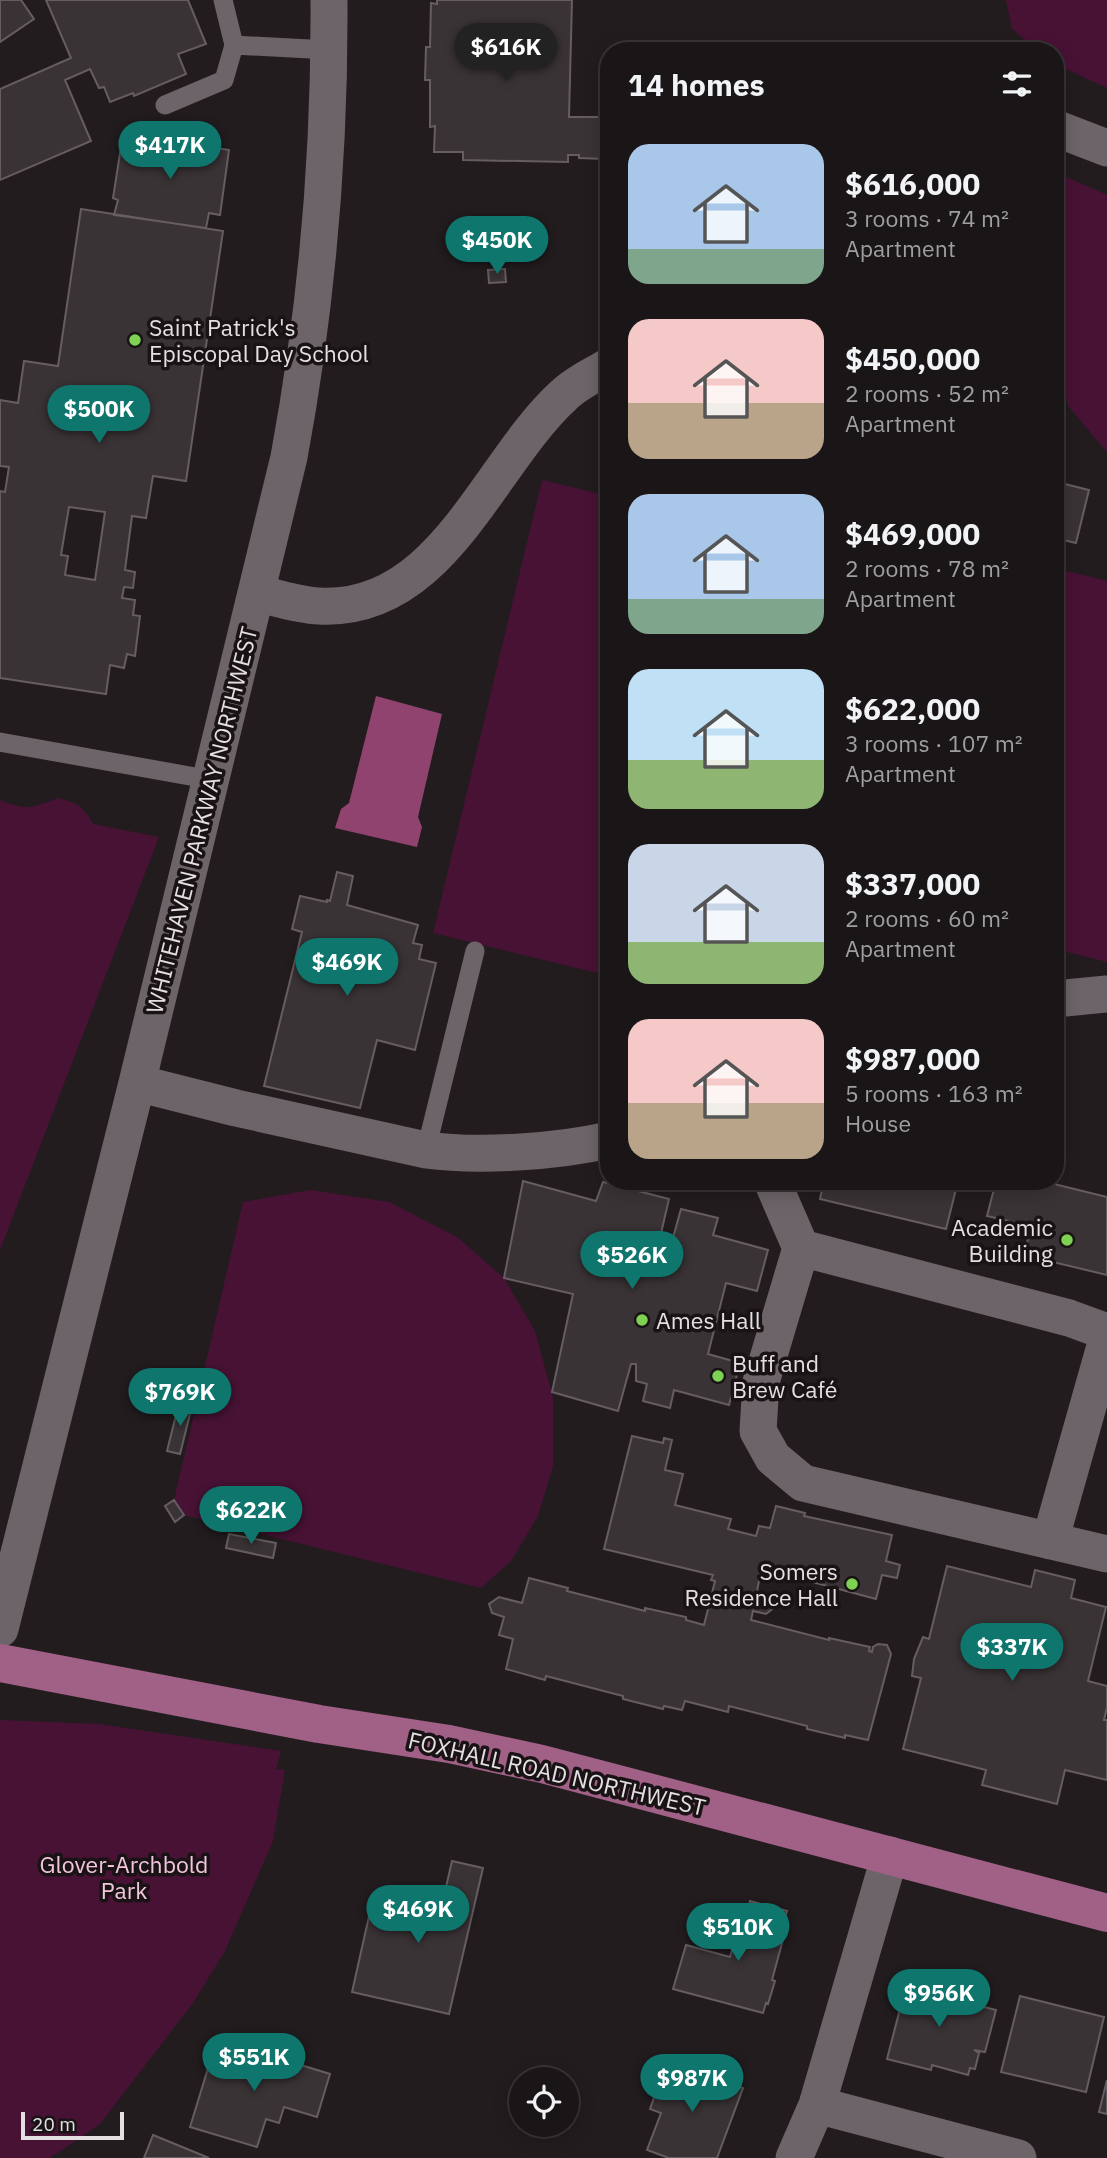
<!DOCTYPE html>
<meta charset="utf-8">
<style>
:root{--surface:#1a1517;--page:#231e20;--text:#f1f3f6;--muted:#9f9fa1;--line:#383436;--accent:#0f766e}
body{margin:0;font-family:"IBM Plex Sans",sans-serif;background:var(--page);color:var(--text);height:100vh;display:flex;flex-direction:column;font-size:26px;white-space:nowrap}
*{box-sizing:border-box;margin:0}
p{font-size:23px;color:var(--muted)}
.icon{flex:none;width:38px;height:38px;fill:none;stroke:currentColor;stroke-width:2;stroke-linecap:round;stroke-linejoin:round}
.map{position:relative;flex:1;overflow:hidden}
.sheet{position:absolute;left:600px;top:42px;width:464px;height:1148px;display:flex;flex-direction:column;background:var(--surface);border-radius:28px;box-shadow:0 4px 18px #0003,0 0 0 2px var(--line)}
.sheet>*{flex:none}
.tools{position:absolute;left:509px;top:2067px;display:grid;gap:14px}
.tools a{display:grid;place-items:center;width:70px;height:70px;border-radius:50%;background:var(--surface);box-shadow:0 4px 18px #0003,0 0 0 2px var(--line);font-size:35px}
.scale{position:absolute;left:21px;bottom:18px;width:103px;box-sizing:border-box;padding-left:7px;border:4px solid #e4e0e2;border-top:0;font-size:19px;line-height:24px;white-space:nowrap;color:#e4e0e2;-webkit-text-stroke:5px #191316;paint-order:stroke}
.price{position:absolute;translate:-50% -60px;padding:0 16px;border-radius:24px;background:var(--accent);color:#fff;font-size:23px;line-height:46px;filter:drop-shadow(0 2px 4px #0008)}
.price::after{content:'';position:absolute;left:50%;top:42px;width:21px;height:16px;margin-left:-10px;background:inherit;clip-path:polygon(0 0,100% 0,50% 100%)}
.price.current{background:#222;color:#fff}
ul{padding:0;list-style:none}
li{display:flex;align-items:center;gap:21px;height:175px;padding:0 28px}
li span{display:grid;place-items:center;flex:none;width:196px;height:140px;border-radius:21px;color:#555}
li>.icon{margin-inline-start:auto}
span .icon{width:84px;height:84px;fill:#fffc;stroke-width:1}
li b{font-size:30px}
h2{display:flex;justify-content:space-between;align-items:center;height:84px;padding:0 28px;font-size:30px}
.map>svg:first-child{display:block}
.green{fill:#481234}
.water{fill:#914370}
.building{fill:#3a3336;stroke:#655d61;stroke-width:2;fill-rule:evenodd}
.lines{fill:none;stroke-linecap:round;stroke-linejoin:round}
.lane{stroke:#6c6468;stroke-width:19}
.street{stroke:#6c6468;stroke-width:37}
.primary{stroke:#a16085;stroke-width:38}
.poi-dot{fill:#7ed153;stroke:#191316;stroke-width:2.5}
.labels{text-anchor:middle;dominant-baseline:central;stroke-width:7;stroke-linejoin:round;paint-order:stroke}
.poi-label{font-size:23px;fill:#e4e0e2;stroke:#191316;text-anchor:start}
.street-label{font-size:23px;fill:#e4e0e2;stroke:#191316}
.park-label{font-size:23px;fill:#f3c5dc;stroke:#191316}
</style>
<div class="map">
<svg width="1107" height="2158" viewBox="0 0 1107 2158">
<rect width="100%" height="100%" fill="#221c1f"/>
<path class="green" d="M1006,0h101v88l-52,-24v-13h-17l-26,-22z
M1055,172l52,23v257l-39,-46 -13,-67z
M542,480l67,16v480l-176,-43z
M1055,568l52,13v381l-52,-13z
M58,798c19,5 26,8 35,26l66,13 -159,413v-450c25,11 33,8 58,-2z
M310,1190l79,12 68,35 47,41 31,53 18,66v69l-15,50 -27,45 -30,27 -297,-73 -10,-15 69,-298z
M0,1720l99,4 182,27 -5,18 9,1 -12,71 -48,110 -32,52 -93,121 -50,34h-50z"/>
<path class="water" d="M376,696l66,18 -24,103 4,10 -5,20 -82,-19 6,-19 8,-6z"/>
<path class="building" d="M0,0h21l13,19 -34,23z
M46,0h142l18,44 -28,10 8,20 -52,22 -1,-3 -23,9 -6,-15 -5,1 -9,-19 -25,11 26,61 -91,39v-91l71,-31z
M437,0h135l-3,117h36l-1,22h5v15h-4v5l-26,-1v-3h-11v7l-105,-2v-8h-29l1,-26 -5,1v-47h-5l1,-33h4l1,-44 6,1z
M123,134l42,7 1,-6 19,3v5l44,7 -9,65 -11,-2 -3,15 -92,-13 4,-15 -5,-2z
M81,209l142,22 -37,250 -33,-5 -7,42 -14,-2 -7,54 10,2 -2,16 -9,-1 -2,11 13,2 -2,15 7,1 -5,40 -8,-2 -3,14 -14,-3 -4,29 -106,-16v-187l5,1 4,-25 -9,-1v-66l18,3 6,-42 34,5zM69,507l36,5 -10,68 -30,-5 3,-19 -7,-1z
M505,269l1,13 -17,1 -1,-13z
M1055,455l8,2 -6,25 32,8 -13,53 -21,-5z
M337,872l16,4 -6,29 71,20 -5,18 9,2 -3,14 17,4 -21,87 -38,-10 -17,68 -96,-22 38,-154 -10,-3 8,-33 27,6v-2l3,1z
M523,1181l73,20 7,-19 66,17 -10,43 12,3 10,-36 37,9 -5,17 55,15 -11,41 -31,-8 -18,71 32,9 -11,42 -55,-15 -4,18 -27,-7 4,-17 -11,-3v-17h-5l-13,47 -66,-19 21,-98 -69,-16z
M824,1181h134l-12,48 -126,-30z
M996,1181h54v2l57,14v78l-83,-20 7,-29 -44,-10z
M179,1403l13,3 -12,48 -13,-3z
M632,1436l31,7 1,-5 8,2 -7,30 18,4 -8,31 56,14 -3,10 28,7 3,-10 11,2 6,-22 29,7 -1,3 88,19 -6,26 14,4 -3,13 -15,-3 -6,24 -86,-23 -1,2 -28,-7 -4,20 14,5 4,4v7l-9,7 -13,-3 -2,9 78,20v-2l41,9 -1,4 3,1 1,-5 5,-3 9,1 4,9 -23,86 -23,-5v3l-38,-9v-3l-78,-20 -1,6 -43,-11 -3,9 -18,-4 -1,3 -40,-10v-3l-77,-20 -1,4 -39,-11 7,-30 -14,-4 5,-18 -12,-4 -3,-9 10,-7 23,6 7,-25 39,10 -1,3 78,20v-3l41,9v3l18,5 11,-44 -4,-1 2,-5 -109,-26z
M174,1500l10,15 -9,7 -10,-16z
M229,1534l47,9 -3,15 -47,-10z
M947,1566l84,21 4,-17 40,10 -4,18 35,9 -18,74 19,5v21l-3,13h3v60l-42,-10 -8,34 -75,-19 4,-15 -83,-21 18,-71 -9,-2 2,-17 9,-22 6,2z
M452,1861l31,7 -34,146 -97,-22 22,-98 67,15z
M750,1901l37,10 -7,24 4,1 -12,44 3,1 -7,23 -2,-1 -3,10 -90,-24 13,-44 44,12 9,-33 5,1z
M908,1978l44,11 -3,9 47,12 -11,42 -11,-2 5,3 -4,16 -5,-1 -2,7 -36,-10 -1,5 -44,-11z
M1020,1996l84,21 -18,75 -85,-20z
M217,2039l113,35 -13,43 -33,-10 -5,16 -13,-4 -9,28 -67,-20z
M667,2061l76,27 -26,70h-48l-22,-8 14,-37 -11,-4z
M1107,2080v34l-8,-2z
M153,2135l56,23h-65z"/>
<g class="lines">
<path class="lane" d="M234,45l95,5
M165,105l59,-25 10,-35 -11,-45
M0,742l212,38
M426,1150l49,-199"/>
<path class="street" d="M1055,128l52,20
M256,593c21,5 42,12 63,13 123,7 169,-142 245,-211 12,-12 30,-20 45,-29
M1055,999l52,-5
M137,1083l99,25 190,42c53,7 130,2 183,-10
M772,1181l29,67 -40,134 -3,49 15,27 30,25 304,71
M801,1248l268,70 38,14
M1050,1541l57,-202
M0,1629l137,-546 152,-626c28,-151 41,-303 40,-457
M817,2105l201,53
M794,2158l23,-53 73,-250"/>
<path class="primary" d="M0,1663l319,61 130,20 93,20 565,149"/>
</g>
<g class="poi-dot">
<circle cx="135" cy="340" r="7"/>
<circle cx="1067" cy="1240" r="7"/>
<circle cx="642" cy="1320" r="7"/>
<circle cx="718" cy="1376" r="7"/>
<circle cx="852" cy="1584" r="7"/>
</g>
<g class="labels">
<g class="poi-label">
<text x="149" y="327">Saint Patrick's<tspan x="149" dy="26">Episcopal Day School</tspan></text>
<text x="1053" y="1227" text-anchor="end">Academic<tspan x="1053" dy="26">Building</tspan></text>
<text x="656" y="1320">Ames Hall</text>
<text x="732" y="1363">Buff and<tspan x="732" dy="26">Brew Café</tspan></text>
<text x="838" y="1571" text-anchor="end">Somers<tspan x="838" dy="26">Residence Hall</tspan></text>
</g>
<g class="street-label">
<text transform="translate(201 820) rotate(-76)">WHITEHAVEN PARKWAY NORTHWEST</text>
<text transform="translate(557 1773) rotate(13)">FOXHALL ROAD NORTHWEST</text>
</g>
<g class="park-label">
<text x="124" y="1864">Glover-Archbold<tspan x="124" dy="26">Park</tspan></text>
</g>
</g>
</svg>
<div class="tools">
<a><svg class="icon" aria-label="locate" viewBox="0 0 24 24"><circle cx="12" cy="12" r="6"/><path d="M12 2v4M12 18v4M2 12h4M18 12h4"/></svg></a>
</div>
<div class="scale">20 m</div>
<b class="price current" style="left:506px;top:83px">$616K</b>
<b class="price" style="left:170px;top:181px">$417K</b>
<b class="price" style="left:497px;top:276px">$450K</b>
<b class="price" style="left:99px;top:445px">$500K</b>
<b class="price" style="left:347px;top:998px">$469K</b>
<b class="price" style="left:632px;top:1291px">$526K</b>
<b class="price" style="left:180px;top:1428px">$769K</b>
<b class="price" style="left:251px;top:1546px">$622K</b>
<b class="price" style="left:1012px;top:1683px">$337K</b>
<b class="price" style="left:418px;top:1945px">$469K</b>
<b class="price" style="left:738px;top:1963px">$510K</b>
<b class="price" style="left:939px;top:2029px">$956K</b>
<b class="price" style="left:254px;top:2093px">$551K</b>
<b class="price" style="left:692px;top:2114px">$987K</b>
<section class="sheet">
<h2>14 homes<svg class="icon" aria-label="filters" viewBox="0 0 24 24"><path d="M4 7h16M4 17h16"/><circle cx="9" cy="7" r="2"/><circle cx="15" cy="17" r="2"/></svg></h2>
<ul>
<li><span style="background:linear-gradient(#a9c7e8 75%,#7fa58c 0)"><svg class="icon" aria-label="home" viewBox="0 0 24 24"><path d="M3 11l9-7 9 7M6 9v11h12V9"/></svg></span><div><b>$616,000</b><p>3 rooms · 74 m²</p><p>Apartment</p></div></li>
<li><span style="background:linear-gradient(#f6c9c9 60%,#b9a48a 0)"><svg class="icon" aria-label="home" viewBox="0 0 24 24"><path d="M3 11l9-7 9 7M6 9v11h12V9"/></svg></span><div><b>$450,000</b><p>2 rooms · 52 m²</p><p>Apartment</p></div></li>
<li><span style="background:linear-gradient(#a9c7e8 75%,#7fa58c 0)"><svg class="icon" aria-label="home" viewBox="0 0 24 24"><path d="M3 11l9-7 9 7M6 9v11h12V9"/></svg></span><div><b>$469,000</b><p>2 rooms · 78 m²</p><p>Apartment</p></div></li>
<li><span style="background:linear-gradient(#bfe0f5 65%,#8fb573 0)"><svg class="icon" aria-label="home" viewBox="0 0 24 24"><path d="M3 11l9-7 9 7M6 9v11h12V9"/></svg></span><div><b>$622,000</b><p>3 rooms · 107 m²</p><p>Apartment</p></div></li>
<li><span style="background:linear-gradient(#c9d6e8 70%,#8fb573 0)"><svg class="icon" aria-label="home" viewBox="0 0 24 24"><path d="M3 11l9-7 9 7M6 9v11h12V9"/></svg></span><div><b>$337,000</b><p>2 rooms · 60 m²</p><p>Apartment</p></div></li>
<li><span style="background:linear-gradient(#f6c9c9 60%,#b9a48a 0)"><svg class="icon" aria-label="home" viewBox="0 0 24 24"><path d="M3 11l9-7 9 7M6 9v11h12V9"/></svg></span><div><b>$987,000</b><p>5 rooms · 163 m²</p><p>House</p></div></li>
</ul>
</section>
</div>
